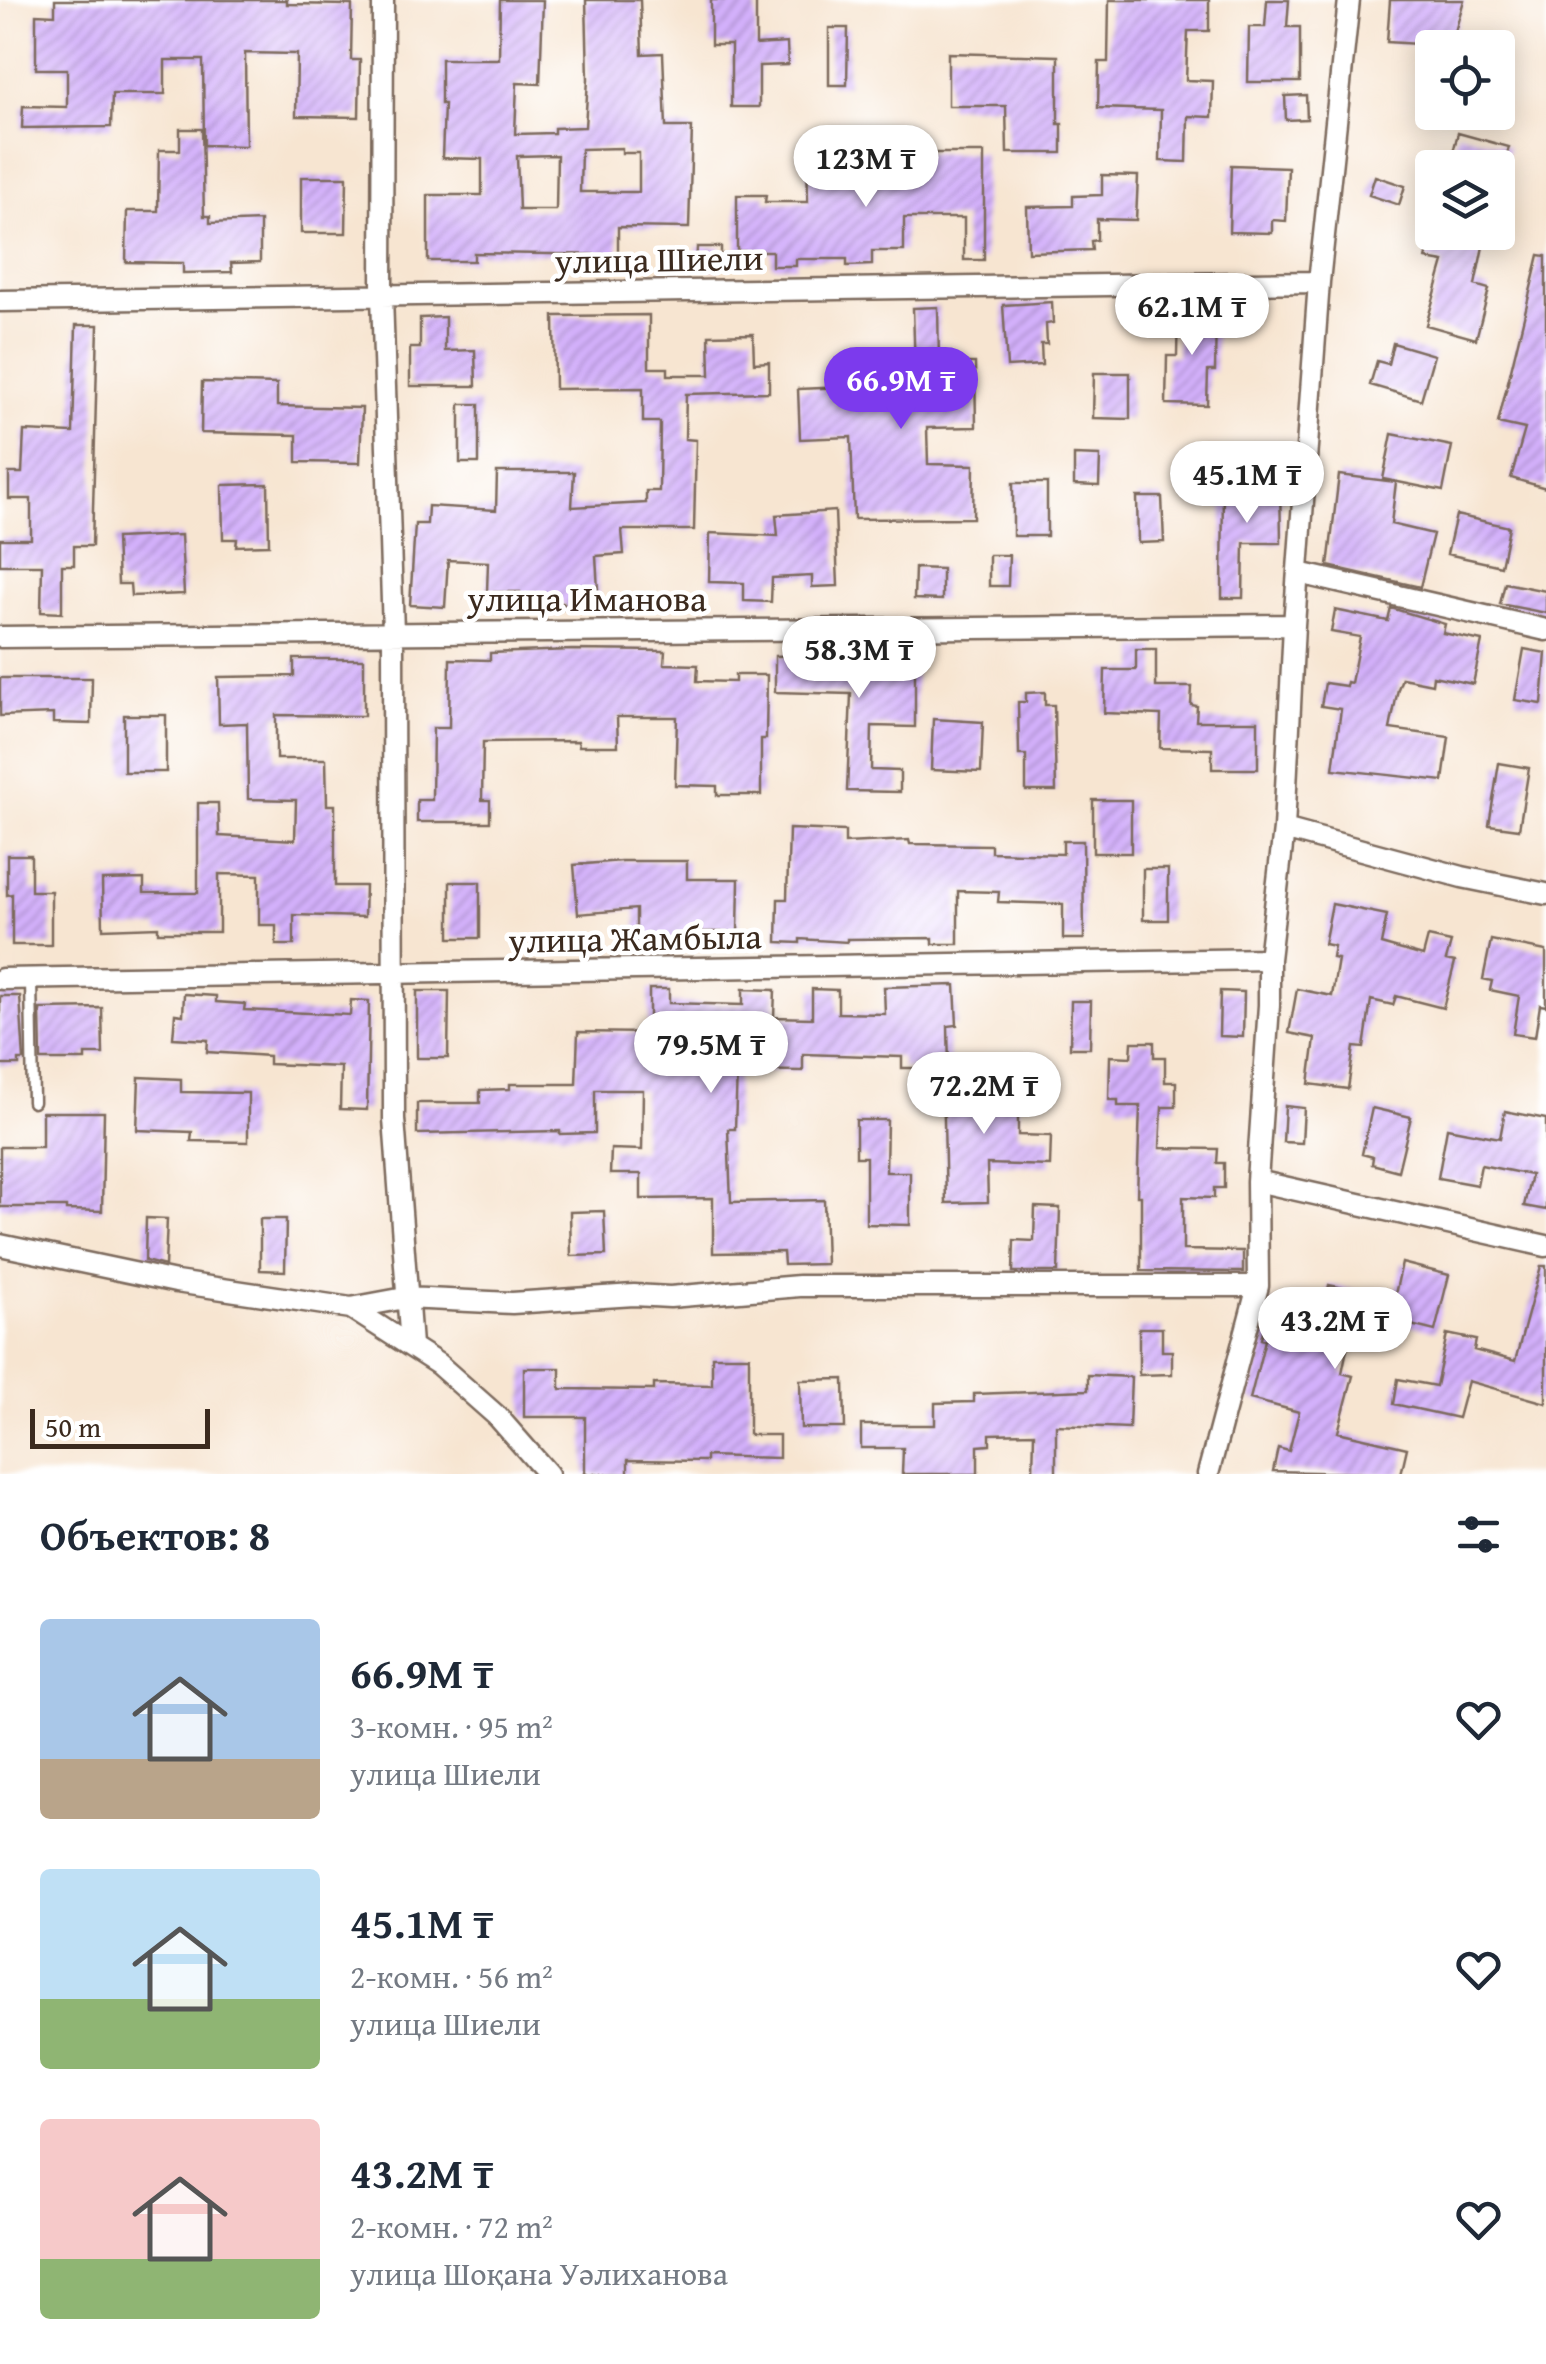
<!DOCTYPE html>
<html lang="ru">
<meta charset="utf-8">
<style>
:root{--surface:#fff;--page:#f2f2f3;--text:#1f2937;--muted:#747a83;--accent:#7c3aed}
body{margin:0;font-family:"Gentium Book Plus",serif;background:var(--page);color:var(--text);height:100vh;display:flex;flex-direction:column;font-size:38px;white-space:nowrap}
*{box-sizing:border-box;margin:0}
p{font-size:32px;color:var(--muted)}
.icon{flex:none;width:55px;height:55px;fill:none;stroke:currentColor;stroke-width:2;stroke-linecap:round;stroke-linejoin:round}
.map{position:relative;height:1474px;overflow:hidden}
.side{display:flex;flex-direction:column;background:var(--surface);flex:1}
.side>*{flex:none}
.controls{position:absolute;left:1415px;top:30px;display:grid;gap:20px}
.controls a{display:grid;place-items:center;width:100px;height:100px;border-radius:10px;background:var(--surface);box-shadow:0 5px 25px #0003;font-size:50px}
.scale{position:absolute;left:30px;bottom:25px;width:180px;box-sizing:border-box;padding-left:10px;border:5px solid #3b2a1e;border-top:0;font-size:28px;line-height:35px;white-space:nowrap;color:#3b2a1e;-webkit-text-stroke:8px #fff;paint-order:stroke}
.price{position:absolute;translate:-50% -85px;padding:0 22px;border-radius:35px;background:#fff;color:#222;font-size:32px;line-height:65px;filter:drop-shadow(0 2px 5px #0008)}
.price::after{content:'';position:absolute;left:50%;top:60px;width:30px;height:22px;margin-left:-15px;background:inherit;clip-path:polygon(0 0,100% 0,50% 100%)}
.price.active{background:var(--accent);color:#fff}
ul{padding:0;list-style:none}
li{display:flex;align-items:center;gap:30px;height:250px;padding:0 40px}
li span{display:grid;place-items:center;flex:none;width:280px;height:200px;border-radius:10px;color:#555}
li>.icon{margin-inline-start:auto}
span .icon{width:120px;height:120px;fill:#fffc;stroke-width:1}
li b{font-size:42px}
h2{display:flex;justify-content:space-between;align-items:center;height:120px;padding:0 40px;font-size:42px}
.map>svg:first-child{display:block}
.building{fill:url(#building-hatch);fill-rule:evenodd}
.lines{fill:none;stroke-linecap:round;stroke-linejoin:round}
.lane-casing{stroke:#7d6b5d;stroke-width:15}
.street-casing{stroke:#7d6b5d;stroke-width:25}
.lane{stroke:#fff;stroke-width:10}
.street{stroke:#fff;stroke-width:20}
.labels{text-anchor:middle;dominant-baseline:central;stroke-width:9;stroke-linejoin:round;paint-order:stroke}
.street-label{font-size:35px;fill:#3b2a1e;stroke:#fff}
</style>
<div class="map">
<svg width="1546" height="1474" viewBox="0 0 1546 1474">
<defs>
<pattern id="building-hatch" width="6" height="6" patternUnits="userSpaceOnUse" patternTransform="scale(2.5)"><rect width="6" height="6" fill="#d3b0fb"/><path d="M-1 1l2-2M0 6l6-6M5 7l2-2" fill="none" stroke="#ac8fcb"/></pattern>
</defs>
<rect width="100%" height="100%" fill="#fff"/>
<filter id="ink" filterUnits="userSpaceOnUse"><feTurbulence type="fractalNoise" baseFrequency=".01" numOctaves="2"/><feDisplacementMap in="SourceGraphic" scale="20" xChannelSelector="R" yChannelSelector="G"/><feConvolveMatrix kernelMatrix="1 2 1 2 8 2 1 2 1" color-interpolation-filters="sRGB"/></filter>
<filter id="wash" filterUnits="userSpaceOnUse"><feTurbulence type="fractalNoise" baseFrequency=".0048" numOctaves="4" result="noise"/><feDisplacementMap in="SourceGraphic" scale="40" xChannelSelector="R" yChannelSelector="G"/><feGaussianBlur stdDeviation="2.25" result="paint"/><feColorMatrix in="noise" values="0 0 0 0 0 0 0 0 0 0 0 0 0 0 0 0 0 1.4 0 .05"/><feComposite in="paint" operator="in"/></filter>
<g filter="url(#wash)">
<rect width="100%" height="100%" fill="#f7e5d1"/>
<g id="blocks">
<path class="building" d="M55,0h232v4l65,1 -1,55h9l-1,57 -63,-1 1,-62 -52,-1 1,93 -42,-1 -1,-85h-38v34h-53l-1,33 -89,1 1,-22 44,1v-38h-31v-55l19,1z
M500,0h43l-3,84 -23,-1 -2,51 39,-1v-5l31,-1 3,-48 -2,-79h54l2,54 21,-1 3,74h26l-3,101 -71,-1v28l-144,-2v8h-46v-66h54v-36l-40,-1 2,-54h-3v-45h58zM622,148v5h17v39h-59l1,-43zM557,155l-1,55h-37l-2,-54z
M711,0h45v45l31,-2 1,22 -29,1v41h-28v-62h-20z
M1109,0h100v31h-21l-2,49 27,1 -1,36 -24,-1 -1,46 -27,-1 1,-51 -63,-2 1,-46h9z
M1267,0h22l-2,27h13v55h-52l1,-55h16z
M1390,0h74l-13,46 -64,-4z
M829,28h19l-1,57h-18z
M948,53l110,3v68h4v29h-55l-1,-47h-58z
M1306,95l1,24 -21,1 -1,-24z
M180,129h22l2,87h6v7l50,-2v41l-29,1 1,9 -49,1v-10l-57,-1 1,-51h31l1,-61h21z
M1458,133l51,14 -6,21h-54z
M807,153h27l1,23h65l1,-23h83v107h-20v-42h-60v33h-32v14l-25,1v-7h-51v7h-24v-15h-35v-56h29l-1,7h43z
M1231,165l57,2 -2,54 -14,-1v13l-43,-1z
M1102,175l36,1 -2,44 -39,-1v21l-6,1 1,9 -64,2 -1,-45 46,-1v-10l29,-1z
M1375,176l30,10 -6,19 -30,-10z
M301,177h46l-1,56h-45z
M1432,232h54l-11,53 14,4 -13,50 -50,-14 18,-63 -18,-3z
M697,247h24v22l-25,-1z
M1539,255l7,1v232l-35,-10 14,-49 -27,-6z
M1052,302l1,21 -7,1 1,20h-6l1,21 -35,2 -4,-62z
M938,307l1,56h36l1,64 -49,1 1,36 46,1 -1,53 -119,1 -3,-82 -51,2 -2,-50 74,-3 -1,-13 44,-2 -2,-63z
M1178,309l38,1 -1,61h-7l-1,34 -41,-1 1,-48h10z
M649,315v53h19v7h42l-1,-40 44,-1 1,29 15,-1v30l-83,2 -1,45 11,1 -2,90h-72l2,24 -28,2 3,51 -35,2v-6h-44v-11h-33l1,-30 -40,-2 -3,47 -35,-2 5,-81h12l1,-18 68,4 1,-38h77l-2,35 74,-4v-12h13l1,-69h-17v-34l-88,1 -1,-73z
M445,317v34l30,-1 1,36h-66v-38h10v-30z
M76,325h22l-6,221h-18v19h-12v48l-21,-1 1,-47h-42v-26h31v-40h-22v-26h13l2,-42 49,2z
M1393,343l41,12 -13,45 -51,-15 7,-24 11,3z
M1094,373h36v46l-37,-1z
M202,382l75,2v22l85,2 -2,55 -63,-1v-27l-96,-2z
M460,404h19v59h-19z
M1392,434l60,12 -9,45 -60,-12z
M1074,455l26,1 -1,30 -25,-1z
M1339,475l57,7 -5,42 42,10 -13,53 -92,-21z
M1280,479l1,64h-37l-1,55h-21l1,-118z
M1013,483h34v53h-34z
M268,484l1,61 -33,1 1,-7h-14l-1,-54z
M1137,497h25l2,45 -26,1z
M835,511l3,75 -26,1v-11l-40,2 -1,24 -27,-1v-18l-35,-1 1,-49 68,3 -2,-21z
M1456,515l53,12 -8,39 -54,-12z
M181,535l3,59 -53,2 -1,-12h-12l-2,-46z
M989,555h20l-1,31h-19z
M915,568l27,1v31l-28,-1z
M1505,583l41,8v22l-46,-9z
M1391,608l54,16 -2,9 39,8 -9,43 -40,-8 -1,8 -30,-6 -4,11 -8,40 59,8 -6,44 -110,-12 8,-60 -20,-3 4,-23 21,3 1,-4 4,1 9,-46 -29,-5 4,-22 53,11z
M871,649l44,1v77l-43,-1 -1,44 29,1v21l-53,-1 4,-97 -76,-2v-36l96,-3z
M1136,649h20v38h36l-1,18 6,1 -1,15h62v48h-46v-20l-52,-1 1,-33 -57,-2 1,-43h31z
M1524,649l22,4 -4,51 -27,-4z
M572,650l93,1 -1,13 34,1 -1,16 38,1v-7h32l-1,64h-5v56h-44v-9l-42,-1 2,-68h-60l1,29h-39l-1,-5 -95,1 -1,58h8v22h-73v-22h15l1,-72h16l1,-69 40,1v-7z
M294,659h70v57l-88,-1v44h50l1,46h8v81h30l-1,31 -70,-2v30h-18v-20h-17v-50l-40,-1v58h-61v-5l-55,2 -1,-49 42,-1v14h54v-90h20l1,33 76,4 1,-40 -48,-1 -1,-76 -28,1 -1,-47 76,-1z
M0,678h92l-1,46 -38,-1v-9l-53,2z
M1045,692v13h9l2,86h-30v-36h-7l-1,-53h8v-9z
M124,715h42v57h-42z
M933,719l50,3 -2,50 -50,-2z
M1499,763l30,5 -10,61 -30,-4z
M1093,800h38v53h-38z
M789,829l56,2v12l64,-3 1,4 81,1v7l72,2v-13h20l1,98h-21v-35l-65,-2 1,-10 -41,-1v53h-25v-6l-86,1v3l-47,-3v4l-23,-1 1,-43h9z
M7,855h24v36h20v54h-39v-51l-5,1z
M621,861h66v18h52l-1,53h-51v8h-51v-31l-58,5 -4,-49z
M1143,869h25v51h-25z
M450,882h30v56h-30z
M1332,904l55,11 -6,29 42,12 5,-19 23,5 -5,18 9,2 -12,46 -47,-12 -3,9 -22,-5 -7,48 -10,-1 -6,42 -39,-5 6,-46 -26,-5 8,-44 35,7 6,-37 -6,-1 2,-12 -10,-2z
M1491,940l55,11v55l-6,-1 -5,32 -22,-3 6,-38 -29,-6 2,-9 -9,-2z
M955,985l2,40 -9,1 1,42h-47v-11l-99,-3v17l-66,-1 -2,59h-7l3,73 93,-2 2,64 -42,1 -1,-13 -70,1v-55l-72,1v-25h-31l1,-25 31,1 1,-60h-48v43l-35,1v-3l-143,3v-31h63v-13l30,-1v-5h66l2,-52 71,1v-44h20v14l74,2v-16l32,1 -1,27 38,1v-29l26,1v23l47,1 -1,-27z
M417,991h32l-1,67h-31z
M1220,991l24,1 -1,45 -24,-1z
M184,994l32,2v6l29,2 -1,6 106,5 1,-15 18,1 -2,109 -27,-1 1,-42 -72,-3v-8l-62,-4 1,-12 -35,-2 2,-24 8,1z
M0,996h20l4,64h-5v5h-19z
M1071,1001h20l-1,47h-20z
M102,1008l1,46h-18v6h-44l-1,-51z
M1132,1042h22v15h11v25h11v25h-14l-2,41 58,1 -1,14h7v25h-10v10l-31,-1v53l60,1v21l-102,-1v-75h-4l3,-90h-22v-6h-9l1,-44 21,1z
M139,1077l42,2v13l67,1v49l-57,-1 1,-9 -55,-2z
M943,1080l75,1v54l33,1 -1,30 -63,-2 1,38 -42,1z
M1285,1106l19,2 -2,35 -19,-1z
M1372,1108l39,9 -13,54 -26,-7 1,-7 -11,-3z
M1505,1111l41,8v91l-22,-4 7,-31 -50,-10 -4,20 -39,-7 9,-50 53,10z
M42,1112h62l-2,99 -36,-1v-3h-66v-60h42z
M856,1120h31l-1,52h24v53l-44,-1v-67h-10z
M1035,1207l25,1 -2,64h-45l1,-32 20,1z
M604,1211l2,44 -35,1 -1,-44z
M146,1218l21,1 -2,47 -20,-5z
M260,1219h26l-1,52 -25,-1z
M1402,1263l47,12 -14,56 -80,-20 -13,62 11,3 -15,56 69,16 -6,26 -128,-3 5,-23 11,3 10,-39 -49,-13 15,-59 -4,-1 9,-36 53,14 6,-32 65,14z
M1541,1266h5v137l-78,-22 -10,37 -64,-14 4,-25 38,7 11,-52 29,6 -2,10 41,11z
M1139,1328h23v23h10v23l-33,1z
M712,1356h37v79h30v23l-73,-2v5l-78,-1v14h-43v-57h-61v-49h36v21l94,1v-6l58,1z
M1088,1375l43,2 -2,51 -73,-3v49h-23l1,-41 -44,1v11l-12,1v28h-76l1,-26h-42v-23h74v-22l39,-1v-8l114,-4z
M844,1379l1,49h-44l-1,-48z"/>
</g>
</g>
<g filter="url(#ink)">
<use href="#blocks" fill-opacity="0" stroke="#7d6b5d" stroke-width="2.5"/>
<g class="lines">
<g class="lane-casing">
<path id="lane" d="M31,979l2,123"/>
</g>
<g class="street-casing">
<path id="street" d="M383,0l-1,295 11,337 1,487 17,226
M0,301l1319,-19
M1299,573l247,57
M0,637l1294,-12
M1284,829l178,48 84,17
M2,979l1267,-20
M1257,1181l289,65
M0,1245l176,37 175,26 87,56 60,53 50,57
M351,1308l54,-10 107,5 122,-8 36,2 129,-11h459
M1208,1474l50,-188 -1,-105 12,-176v-46l15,-130 10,-204 25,-343 30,-282"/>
</g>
<use href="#lane" class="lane"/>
<use href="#street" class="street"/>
</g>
</g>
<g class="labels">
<g class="street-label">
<text transform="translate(659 259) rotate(-1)">улица Шиели</text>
<text x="587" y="598">улица Иманова</text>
<text transform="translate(635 938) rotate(-1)">улица Жамбыла</text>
</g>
</g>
</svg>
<div class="controls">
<a><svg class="icon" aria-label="locate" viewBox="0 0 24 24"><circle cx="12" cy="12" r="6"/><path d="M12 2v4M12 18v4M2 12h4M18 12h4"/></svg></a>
<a><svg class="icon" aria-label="layers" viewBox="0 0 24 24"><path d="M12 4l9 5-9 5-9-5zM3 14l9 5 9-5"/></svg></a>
</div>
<div class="scale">50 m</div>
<b class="price" style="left:866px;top:210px">123M ₸</b>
<b class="price" style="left:1192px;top:358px">62.1M ₸</b>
<b class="price active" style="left:901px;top:432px">66.9M ₸</b>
<b class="price" style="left:1247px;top:526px">45.1M ₸</b>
<b class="price" style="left:859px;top:701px">58.3M ₸</b>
<b class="price" style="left:711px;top:1096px">79.5M ₸</b>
<b class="price" style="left:984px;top:1137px">72.2M ₸</b>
<b class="price" style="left:1335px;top:1372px">43.2M ₸</b>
</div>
<section class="side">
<h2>Объектов: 8<svg class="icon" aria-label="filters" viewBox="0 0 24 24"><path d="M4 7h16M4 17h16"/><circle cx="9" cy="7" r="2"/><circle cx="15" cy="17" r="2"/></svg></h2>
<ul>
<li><span style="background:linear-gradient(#a9c7e8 70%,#b9a48a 0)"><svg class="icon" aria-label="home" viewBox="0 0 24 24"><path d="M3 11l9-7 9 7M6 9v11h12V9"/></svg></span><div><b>66.9M ₸</b><p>3-комн. · 95 m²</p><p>улица Шиели</p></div><svg class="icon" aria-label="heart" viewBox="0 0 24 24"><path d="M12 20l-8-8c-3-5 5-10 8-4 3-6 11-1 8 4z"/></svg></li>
<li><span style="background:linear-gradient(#bfe0f5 65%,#8fb573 0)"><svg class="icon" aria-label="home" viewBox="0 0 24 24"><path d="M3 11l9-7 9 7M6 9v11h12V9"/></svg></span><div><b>45.1M ₸</b><p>2-комн. · 56 m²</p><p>улица Шиели</p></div><svg class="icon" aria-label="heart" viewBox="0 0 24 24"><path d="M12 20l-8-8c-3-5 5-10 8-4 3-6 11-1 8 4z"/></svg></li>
<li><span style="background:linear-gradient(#f6c9c9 70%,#8fb573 0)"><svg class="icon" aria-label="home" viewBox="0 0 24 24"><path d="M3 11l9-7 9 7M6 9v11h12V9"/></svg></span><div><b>43.2M ₸</b><p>2-комн. · 72 m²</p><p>улица Шоқана Уәлиханова</p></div><svg class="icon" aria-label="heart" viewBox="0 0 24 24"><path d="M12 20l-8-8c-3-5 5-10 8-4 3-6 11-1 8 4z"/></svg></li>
</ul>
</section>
